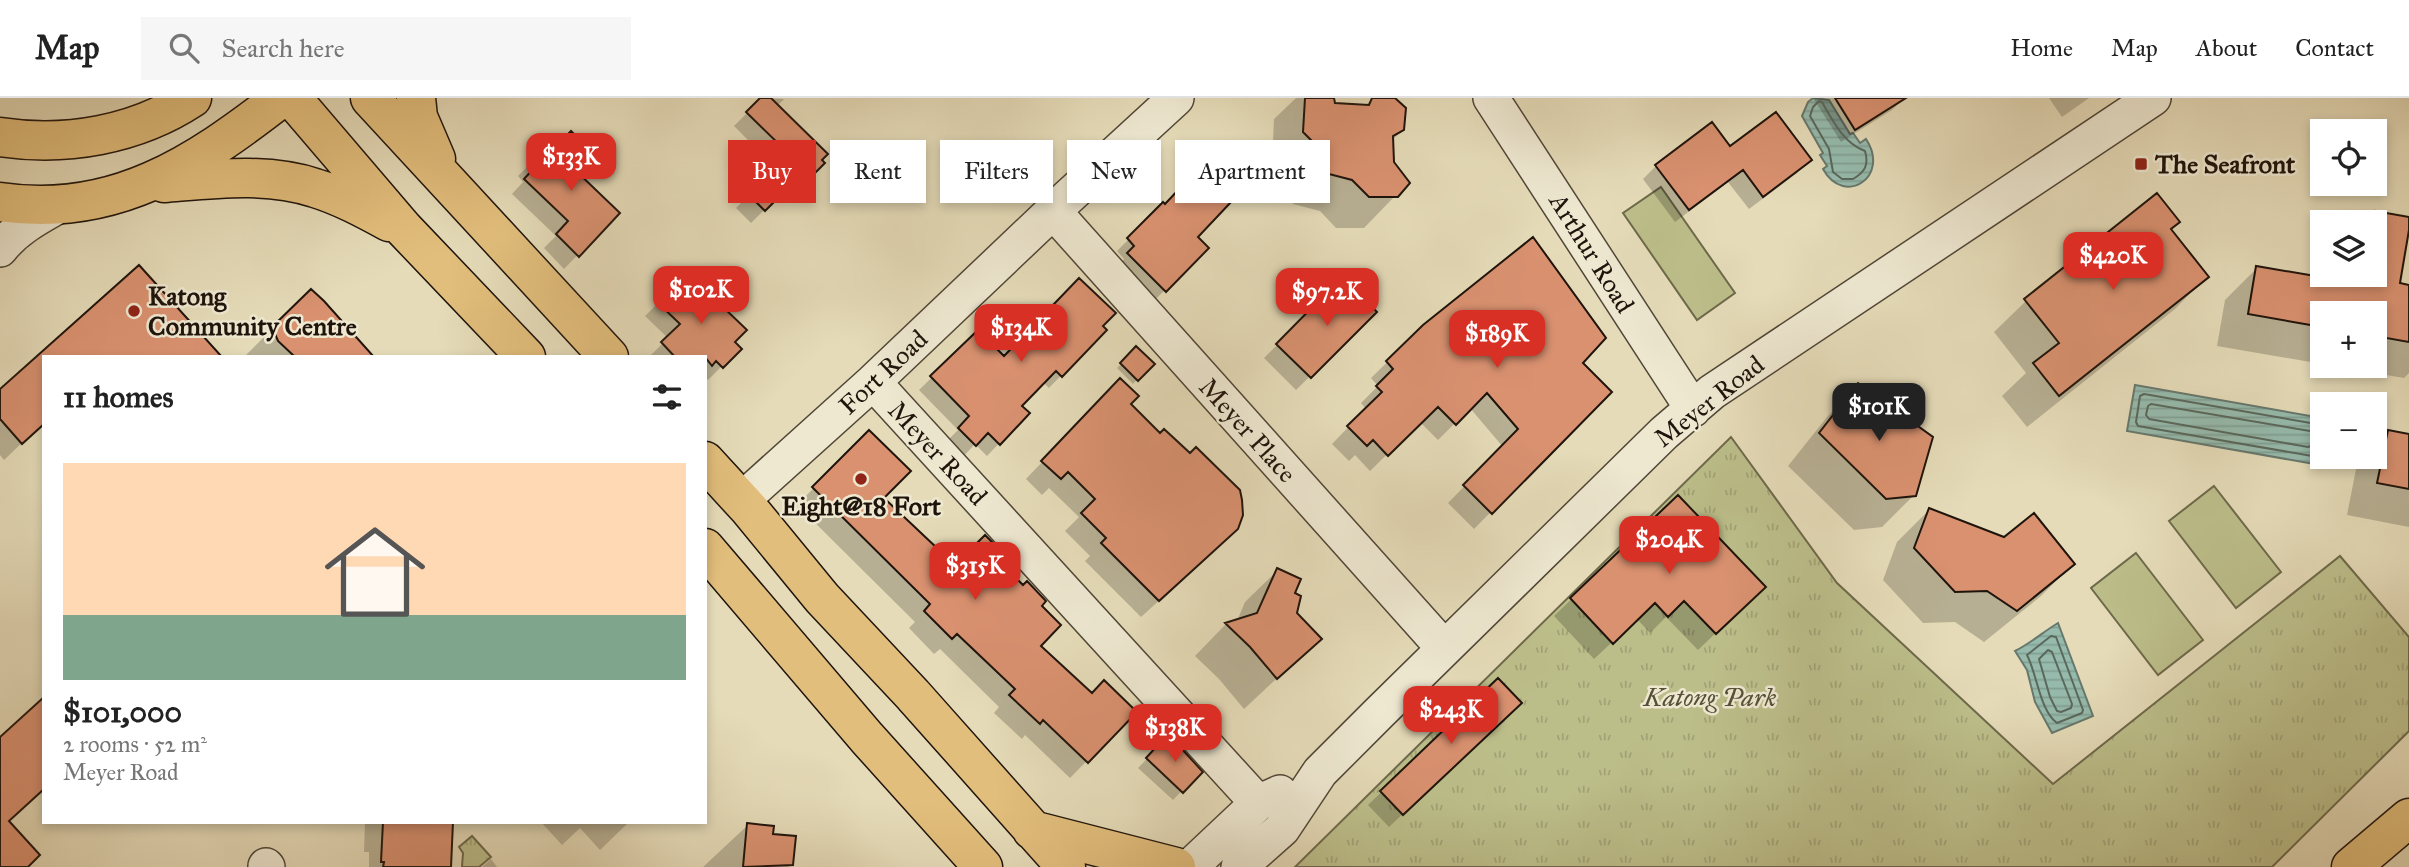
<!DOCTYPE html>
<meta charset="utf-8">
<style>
:root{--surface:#fff;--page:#f6f6f6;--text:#222;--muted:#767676;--line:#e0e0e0;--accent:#d93025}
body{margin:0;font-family:"IM FELL Great Primer",serif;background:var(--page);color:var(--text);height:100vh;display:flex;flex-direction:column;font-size:26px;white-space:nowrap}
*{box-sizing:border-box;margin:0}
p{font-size:23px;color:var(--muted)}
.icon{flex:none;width:38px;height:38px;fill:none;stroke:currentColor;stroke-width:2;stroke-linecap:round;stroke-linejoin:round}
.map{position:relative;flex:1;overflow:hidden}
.drawer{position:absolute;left:42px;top:257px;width:665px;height:469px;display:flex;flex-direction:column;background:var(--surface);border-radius:0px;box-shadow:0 4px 10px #0003}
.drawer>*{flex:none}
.banner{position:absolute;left:728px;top:42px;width:665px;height:63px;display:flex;gap:14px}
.controls{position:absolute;left:2310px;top:21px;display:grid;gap:14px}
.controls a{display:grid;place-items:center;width:77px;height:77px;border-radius:0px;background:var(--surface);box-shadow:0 4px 10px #0003;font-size:35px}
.price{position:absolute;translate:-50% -60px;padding:0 16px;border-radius:14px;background:var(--accent);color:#fff;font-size:23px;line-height:46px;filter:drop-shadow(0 2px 4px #0008)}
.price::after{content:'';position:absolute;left:50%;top:42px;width:21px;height:16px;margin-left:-10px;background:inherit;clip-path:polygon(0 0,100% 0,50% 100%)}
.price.selected{background:#222;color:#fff}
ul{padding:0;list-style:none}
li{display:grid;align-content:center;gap:14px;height:371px;padding:0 21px}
li span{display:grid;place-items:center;height:217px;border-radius:0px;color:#555}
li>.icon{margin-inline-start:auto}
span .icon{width:126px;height:126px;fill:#fffc;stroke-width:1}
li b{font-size:30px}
h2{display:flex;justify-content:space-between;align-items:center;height:84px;padding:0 21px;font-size:30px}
.pill{padding:0 24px;border-radius:0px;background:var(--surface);box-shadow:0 4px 10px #0003;font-size:24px;line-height:63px}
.pill.selected{background:var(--accent);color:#fff}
header{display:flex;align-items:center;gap:42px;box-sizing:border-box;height:98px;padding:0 35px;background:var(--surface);border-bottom:2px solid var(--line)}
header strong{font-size:33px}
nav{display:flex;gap:38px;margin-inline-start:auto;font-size:24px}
.search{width:490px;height:63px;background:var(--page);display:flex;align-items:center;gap:18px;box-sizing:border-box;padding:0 24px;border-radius:0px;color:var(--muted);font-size:26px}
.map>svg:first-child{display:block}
.grass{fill:url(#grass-tufts);stroke:#6e694b;stroke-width:2}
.pitch{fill:#bcbe8a;stroke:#6e694b;stroke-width:2}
.water{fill:url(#water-rules);stroke:#66786d;stroke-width:2}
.shadow{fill:#0003}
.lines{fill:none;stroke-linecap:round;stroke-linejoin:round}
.shore{stroke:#5a685c;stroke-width:2}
.building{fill:#d99170;stroke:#1f140c;stroke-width:2}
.minor-casing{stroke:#504637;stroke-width:38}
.major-casing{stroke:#1f140c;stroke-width:41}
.highway-casing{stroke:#1f140c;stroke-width:41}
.minor{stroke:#eee8d1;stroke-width:35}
.major{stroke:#e2be7c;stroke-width:38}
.highway{stroke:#e2be7c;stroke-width:38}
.poi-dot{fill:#8f2418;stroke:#eee8d1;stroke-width:2.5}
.labels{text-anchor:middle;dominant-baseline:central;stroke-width:5;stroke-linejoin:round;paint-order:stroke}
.poi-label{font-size:26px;font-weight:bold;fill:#1f140c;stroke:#eee8d1;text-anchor:start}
.street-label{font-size:26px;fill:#1f140c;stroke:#eee8d1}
.park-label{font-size:26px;font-style:italic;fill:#565038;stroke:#eee8d1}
</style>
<header>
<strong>Map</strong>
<div class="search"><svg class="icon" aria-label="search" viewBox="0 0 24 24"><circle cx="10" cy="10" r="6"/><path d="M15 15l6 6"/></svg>Search here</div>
<nav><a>Home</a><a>Map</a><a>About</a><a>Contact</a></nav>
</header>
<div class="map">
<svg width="2409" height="769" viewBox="0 0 2409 769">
<defs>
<pattern id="grass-tufts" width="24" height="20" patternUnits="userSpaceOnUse" patternTransform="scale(1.75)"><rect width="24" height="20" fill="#bcbe8a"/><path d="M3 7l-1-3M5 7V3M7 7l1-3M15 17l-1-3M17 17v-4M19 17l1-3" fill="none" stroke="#a1a276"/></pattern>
<pattern id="water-rules" width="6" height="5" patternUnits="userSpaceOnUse" patternTransform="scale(1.75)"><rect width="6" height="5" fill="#96bbad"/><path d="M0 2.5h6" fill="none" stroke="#81a094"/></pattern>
</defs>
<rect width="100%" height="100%" fill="#e5dbb8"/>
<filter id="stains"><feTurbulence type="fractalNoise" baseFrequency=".00286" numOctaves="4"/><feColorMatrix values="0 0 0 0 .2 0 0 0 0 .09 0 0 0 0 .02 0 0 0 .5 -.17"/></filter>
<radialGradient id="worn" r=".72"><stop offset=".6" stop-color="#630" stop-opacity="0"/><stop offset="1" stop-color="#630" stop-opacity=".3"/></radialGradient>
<path class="grass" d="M1731,339l106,146 216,201 287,-228 69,81v94l-137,136h-977z
M472,738l19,21 -12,10h-17l1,-14 -4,-6z"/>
<path class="pitch" d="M1661,89l74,106 -38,27 -74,-107z
M2214,388l67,86 -45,36 -67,-87z
M2136,455l67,87 -45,35 -67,-87z"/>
<path class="water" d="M1813,0l16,2 21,34 3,-1 7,10 6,-4c25,38 -22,68 -43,30l4,-3 -7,-11 3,-2 -21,-37 6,-14z
M2135,287l187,33 -2,47 -193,-34z
M2058,525l35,93 -41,17 -17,-31 -8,-32 -12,-19c16,-8 28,-19 43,-28z"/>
<path class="shadow" d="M762,0l22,1 -7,7 46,57 -29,29 -6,-6 -37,37 -15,-15 40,-40 -42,-42z
M1296,0h37v7l32,1 8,-8h20l10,32 -11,10 4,55 -32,33h-28l-16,-17 -27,-7 -4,-23 -17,-16 2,-46z
M1813,0h91l-12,12 -51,32z
M2049,0h40l-27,19z
M1730,51l80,10 -13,14 -48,36 -21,-27 -53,40 -32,-43 13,-13z
M555,52l15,18 48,45 -54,56 -20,-21 12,-12 -44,-42 11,-12 -5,-6 18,-18z
M1163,107l43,43 -53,54 -36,-36 7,-7 -7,-8z
M2365,113l44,8 -11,65 11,2v87l-5,5 -71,-12h42v-53h-53v51l-105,-18 8,-46 32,-32 69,12 1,-5h48v-53h-21z
M2169,132l37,47 -31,32 -148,118 -25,-31 24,-23 -32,-41 32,-31z
M138,169l81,90h-175v65l-40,38 -4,-5v-64z
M1342,182l33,32 -79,78 -32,-32z
M675,188l64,63 -31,31 -3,-3v-20h-56l19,-19 -23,-22z
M1101,228l4,4 -56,58 -6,-6 -24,24 9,7 -41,43 -12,-12 -12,13 -16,-16 11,-11 -39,-40 59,-58 26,27z
M1424,228l157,37 29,29 -136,137 -26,-26 55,-56 -33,-39 -32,32 -18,-18 -50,49 -15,-16 -6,6 -17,-17 34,-35 -5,-6 17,-17 -7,-8z
M273,230l98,29h-127z
M1136,251l16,15 -19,20 -16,-16z
M1858,287l56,110 -32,32 -28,3 -66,-64 39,-49z
M1103,300l25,6 91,142 -78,71 -56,-56 5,-5 -25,-25 14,-14 -30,-29 -7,7 -16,-16z
M869,334l12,66 74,70 37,-11 48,49 -2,40 53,49 44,17 -65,66 -45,-43 -3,4 -28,-26 5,-6 -59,-58 -6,5 -25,-26 6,-6 -118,-117z
M2389,334l20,4v91l-62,-12 10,-51 7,-7h11v-11z
M1678,399l68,107 -48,46 -32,-33 -16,16 -13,-14 -43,40 -40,-43z
M1929,412l144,54 -32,32 -57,46 -29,-20 -32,1 -40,-43 14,-38z
M1277,473l16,22 2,21 24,25 -75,70 -25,-30 -24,-23 31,-32 11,-3 8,-19z
M1498,582l8,36 -117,111 -21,-22z
M1168,639l32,35 -27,28 -35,-32z
M365,724h86l-2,45h-80v-15h-5z
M541,724h88l-29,28 -20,-22 -18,17z
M748,727l23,11 20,29 -2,2h-86z
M491,761l6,8h-15z"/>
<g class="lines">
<path class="shore" d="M1819,3l3,1c12,21 22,41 43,49 4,14 0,21 -12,28h-11l-9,-7 -4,-23 -19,-33 3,-9z
M2322,327l-178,-31 -4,2 -4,26 2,4 174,30 10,-6
M2322,335l-171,-29 -3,2 -2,9 3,4 159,28 14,-6
M2051,538l5,1 27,73 -1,3 -25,10c-17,-12 -20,-49 -30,-68z
M2048,552l4,2 20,52 -1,4 -10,4 -4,-1 -7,-14 -11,-38z"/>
</g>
<path class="building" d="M760,0h11l57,56 -6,6 3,3 -17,17 -6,-6 -37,37 -17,-17 40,-41 -42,-41z
M1305,0h29l1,5 34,2 3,-7h23l11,10 -2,22 -11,6 1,26 16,21 -12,14h-29l-17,-17 -27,-7 -5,-24 -17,-17z
M1835,0h71l-51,32z
M1776,14l36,48 -49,37 -20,-27 -54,40 -34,-45 57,-43 18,24z
M571,33l19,19 -17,18 47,45 -41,44 -23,-23 12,-13 -44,-42 11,-12 -5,-5 19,-20 6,6z
M1215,53l34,32 -51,54 11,11 -43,44 -39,-39 7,-7 -7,-8 36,-36 2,2z
M2157,95l23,29 -9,7 38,48 -150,119 -26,-33 26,-20 -35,-44z
M2375,113l34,6v13l-9,53 9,2v57l-34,-6v-23h-53v14l-74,-13 8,-48 95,16 2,-7h22z
M1533,139l73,101 -23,25 29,29 -120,122 -29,-29 55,-56 -31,-36 -31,32 -18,-18 -50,49 -15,-16 -6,6 -20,-20 35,-34 -6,-6 17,-17 -7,-8 37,-36z
M139,167l83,92h-178v67l-22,20 -22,-25v-30z
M1342,179l35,35 -66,66 -35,-34z
M1079,180l37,35 -13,13 4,4 -45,47 -6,-6 -34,35 8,7 -30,32 -12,-12 -12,13 -18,-18 11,-12 -39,-40 48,-46 26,26z
M697,184l50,48 -12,12 7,7 -19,19 -7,-7 -4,5 -7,-9h-30l-14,-15 19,-18 -23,-22 18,-19 10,11z
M311,191l13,12 50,56h-79l-17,-16 -6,-14z
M1136,248l19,18 -17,17 -18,-18z
M1120,280l19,18 -8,8 29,29 4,-4 26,24 6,-6 44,43 2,10 1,15 -5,14 -79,72 -58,-58 5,-5 -25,-25 14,-14 -27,-27 -7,7 -20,-18z
M1858,285l75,54 -17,59 -30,3 -67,-66z
M869,332l42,41 -27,27 71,67 30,-30 16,16 -6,6 28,28 4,-4 19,20 -4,5 19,19 -20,21 51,47 12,-13 33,32 -49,51 -45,-43 -3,4 -31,-29 6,-6 -58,-55 -5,5 -28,-28 6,-7 -118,-117z
M2388,332l21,4v55l-32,-6z
M1678,397l88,92 -50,47 -32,-33 -16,16 -13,-14 -42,41 -43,-46z
M1929,410l75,29 30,-24 41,51 -58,47 -30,-20 -32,1 -41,-44z
M1277,470l24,11 -6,14 6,3 -4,17 25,26 -45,40 -27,-32 -25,-24 32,-10z
M1498,580l24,25 -119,112 -23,-24z
M44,599v92l-35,32 31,34 -12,12h-28v-130z
M1168,636l35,38 -20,21 -37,-35z
M383,724h70l-2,45h-68l1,-5h-3z
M747,725l27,3 -1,8 23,2 -3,29 -50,2z"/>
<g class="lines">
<g class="minor-casing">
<path id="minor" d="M1491,0l202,311
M1053,113l391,437
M0,151c16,-21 40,-33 63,-46
M873,284l385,421
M742,402l131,-118 180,-171 123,-113
M266,768l1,1
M1190,769l68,-64 22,-10
M1239,769l43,-38 38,-57 59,-59 285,-280 48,-41 441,-294"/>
</g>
<g class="major-casing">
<path id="major" d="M292,0l112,131 122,128
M370,0l239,259
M416,0l2,19 18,42
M0,39c66,10 136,-2 192,-39
M164,85c50,-4 103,-11 151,5 26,8 50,21 74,34
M0,104c114,17 196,-38 281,-104
M705,363l44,48 73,89 91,97 153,172
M705,450l162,190 116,129
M1032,732l144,37"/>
</g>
<g class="highway-casing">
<path id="highway" d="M2351,769l58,-49"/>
</g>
<use href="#minor" class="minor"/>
<use href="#major" class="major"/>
<use href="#highway" class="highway"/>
</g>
<g class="poi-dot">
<rect x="2134" y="59" width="14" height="14" rx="3.5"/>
<circle cx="134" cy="213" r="7"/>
<circle cx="861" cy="381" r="7"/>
</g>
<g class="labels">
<g class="poi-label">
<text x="2155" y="66">The Seafront</text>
<text x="148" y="198">Katong<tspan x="148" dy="30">Community Centre</tspan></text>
<text x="861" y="408" text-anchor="middle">Eight@18 Fort</text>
</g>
<g class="street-label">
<text transform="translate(1592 155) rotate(58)">Arthur Road</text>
<text transform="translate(883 274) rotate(-43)">Fort Road</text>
<text transform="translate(1709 303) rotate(-38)">Meyer Road</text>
<text transform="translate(1248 332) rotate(48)">Meyer Place</text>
<text transform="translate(938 355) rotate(47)">Meyer Road</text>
</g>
<g class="park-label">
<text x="1710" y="599">Katong Park</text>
</g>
</g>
<rect width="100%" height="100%" filter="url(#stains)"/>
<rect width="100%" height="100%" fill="url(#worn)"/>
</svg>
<div class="controls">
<a><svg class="icon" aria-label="locate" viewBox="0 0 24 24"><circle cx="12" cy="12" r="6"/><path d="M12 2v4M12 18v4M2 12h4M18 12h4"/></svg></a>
<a><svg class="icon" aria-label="layers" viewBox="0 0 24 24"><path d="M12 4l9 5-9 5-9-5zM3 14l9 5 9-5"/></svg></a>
<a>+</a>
<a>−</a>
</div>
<b class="price" style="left:571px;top:95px">$133K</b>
<b class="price" style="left:2113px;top:194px">$420K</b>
<b class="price" style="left:701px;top:228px">$102K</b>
<b class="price" style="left:1327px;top:230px">$97.2K</b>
<b class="price" style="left:1021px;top:266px">$134K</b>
<b class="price" style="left:1497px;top:272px">$189K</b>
<b class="price selected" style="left:1879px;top:345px">$101K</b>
<b class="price" style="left:1669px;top:478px">$204K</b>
<b class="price" style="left:975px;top:504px">$315K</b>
<b class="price" style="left:1451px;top:648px">$243K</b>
<b class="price" style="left:1175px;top:666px">$138K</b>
<div class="banner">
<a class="pill selected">Buy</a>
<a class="pill">Rent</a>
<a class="pill">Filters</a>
<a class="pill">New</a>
<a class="pill">Apartment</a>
</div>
<section class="drawer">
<h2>11 homes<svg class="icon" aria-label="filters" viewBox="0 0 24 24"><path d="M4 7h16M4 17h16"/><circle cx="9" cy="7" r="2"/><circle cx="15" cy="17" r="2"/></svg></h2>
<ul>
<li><span style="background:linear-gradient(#ffd9b3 70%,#7fa58c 0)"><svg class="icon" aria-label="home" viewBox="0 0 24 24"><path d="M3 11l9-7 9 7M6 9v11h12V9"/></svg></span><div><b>$101,000</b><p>2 rooms · 52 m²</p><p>Meyer Road</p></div></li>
</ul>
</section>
</div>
